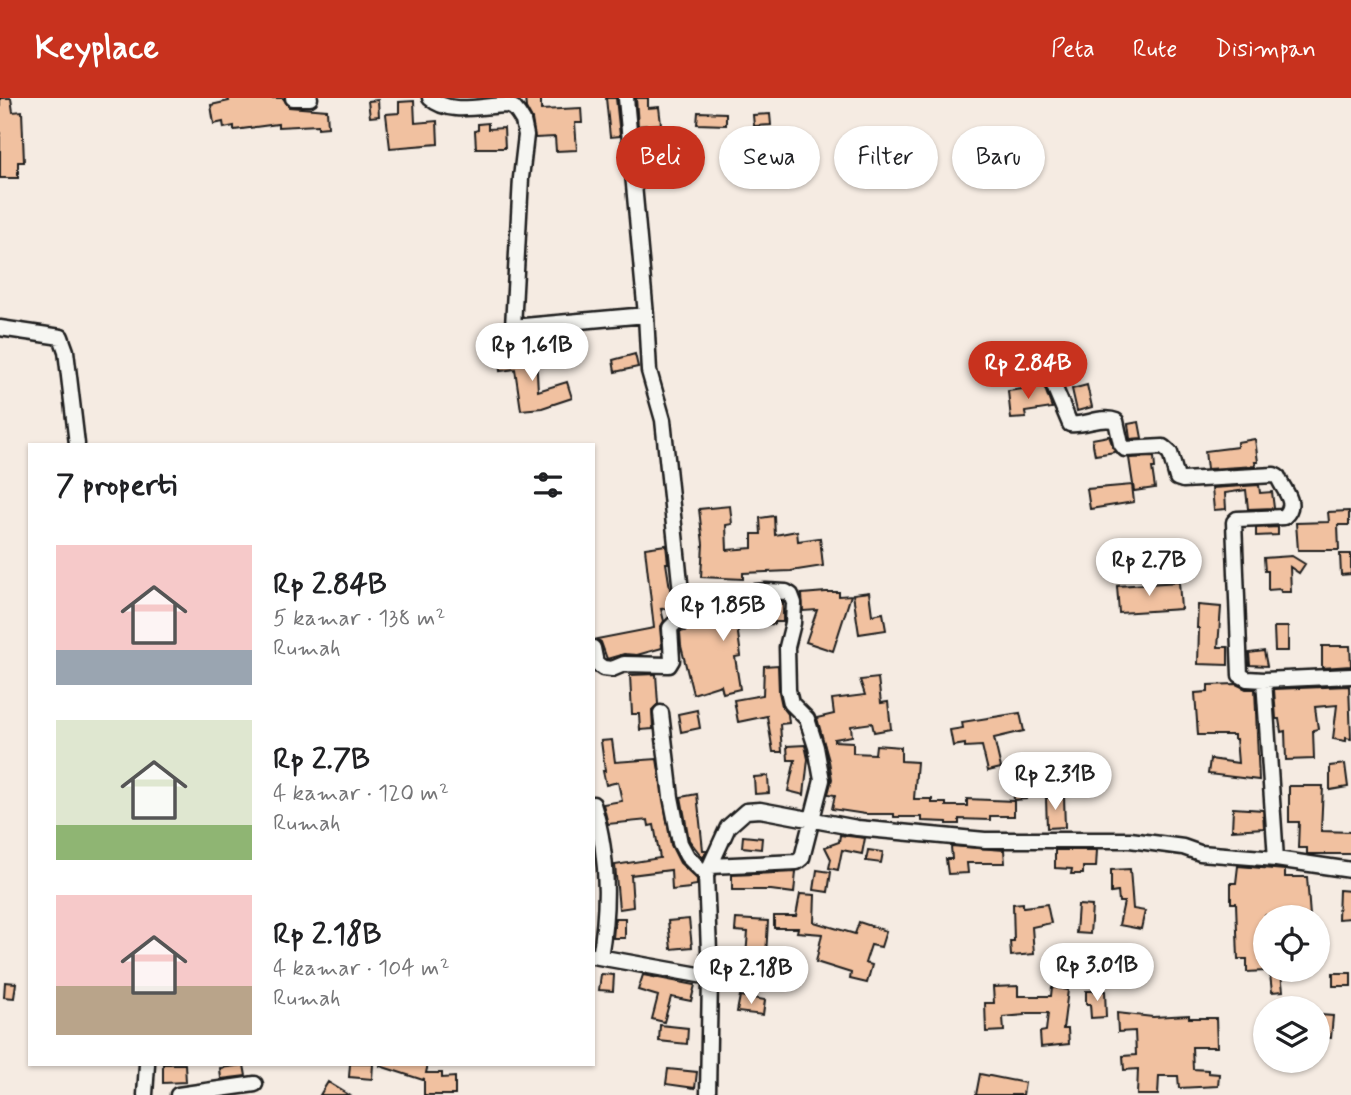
<!DOCTYPE html>
<html lang="id">
<meta charset="utf-8">
<style>
:root{--surface:#fff;--page:#f2f2f2;--text:#202124;--muted:#757577;--accent:#c8321e}
body{margin:0;font-family:Mynerve,sans-serif;background:var(--page);color:var(--text);height:100vh;display:flex;flex-direction:column;font-size:26px;white-space:nowrap}
*{box-sizing:border-box;margin:0}
p{font-size:23px;color:var(--muted)}
.icon{flex:none;width:38px;height:38px;fill:none;stroke:currentColor;stroke-width:2;stroke-linecap:round;stroke-linejoin:round}
.map{position:relative;flex:1;overflow:hidden}
.details{position:absolute;left:28px;top:345px;width:567px;height:623px;display:flex;flex-direction:column;background:var(--surface);border-radius:0px;box-shadow:0 2px 5px #0004}
.details>*{flex:none}
.top-card{position:absolute;left:616px;top:28px;width:630px;height:63px;display:flex;gap:14px}
.fabs{position:absolute;left:1253px;top:807px;display:grid;gap:14px}
.fabs a{display:grid;place-items:center;width:77px;height:77px;border-radius:50%;background:var(--surface);box-shadow:0 2px 5px #0004;font-size:35px}
.price{position:absolute;translate:-50% -60px;padding:0 16px;border-radius:24px;background:#fff;color:#222;font-size:23px;line-height:46px;filter:drop-shadow(0 2px 4px #0008)}
.price::after{content:'';position:absolute;left:50%;top:42px;width:21px;height:16px;margin-left:-10px;background:inherit;clip-path:polygon(0 0,100% 0,50% 100%)}
.price.active{background:var(--accent);color:#fff}
ul{padding:0;list-style:none}
li{display:flex;align-items:center;gap:21px;height:175px;padding:0 28px}
li span{display:grid;place-items:center;flex:none;width:196px;height:140px;border-radius:0px;color:#555}
li>.icon{margin-inline-start:auto}
span .icon{width:84px;height:84px;fill:#fffc;stroke-width:1}
li b{font-size:30px}
h2{display:flex;justify-content:space-between;align-items:center;height:84px;padding:0 28px;font-size:30px}
.pill{padding:0 24px;border-radius:32px;background:var(--surface);box-shadow:0 2px 5px #0004;font-size:24px;line-height:63px}
.pill.active{background:var(--accent);color:#fff}
header{display:flex;align-items:center;gap:42px;box-sizing:border-box;height:98px;padding:0 35px;background:var(--accent);color:#fff}
header strong{font-size:33px}
nav{display:flex;gap:38px;margin-inline-start:auto;font-size:24px}
.map>svg:first-child{display:block}
.building{fill:#f1c1a0;stroke:#1c1c1c;stroke-width:2}
.lines{fill:none;stroke-linecap:round;stroke-linejoin:round}
.minor-casing{stroke:#1c1c1c;stroke-width:19}
.minor{stroke:#f6f6f2;stroke-width:14}
</style>
<header>
<strong>Keyplace</strong>
<nav><a>Peta</a><a>Rute</a><a>Disimpan</a></nav>
</header>
<div class="map">
<svg width="1351" height="997" viewBox="0 0 1351 997">
<rect width="100%" height="100%" fill="#f5ebe2"/>
<filter id="ink" filterUnits="userSpaceOnUse"><feTurbulence type="fractalNoise" baseFrequency=".0143" numOctaves="2"/><feDisplacementMap in="SourceGraphic" scale="14" xChannelSelector="R" yChannelSelector="G"/><feConvolveMatrix kernelMatrix="1 2 1 2 8 2 1 2 1" color-interpolation-filters="sRGB"/></filter>
<g filter="url(#ink)">
<path class="building" d="M0,0h11l2,14 9,-1 2,51h-6v16h-18z
M228,0h55l6,9 38,3 1,17 -10,1v-3l-40,2v-3l-44,6v-4l-10,2 -1,-6 -9,2 -3,-19 18,-4z
M525,0h16v12l40,-2 1,15h-7l2,27 -21,1 -1,-14 -20,1 -3,-19 -6,-11z
M606,0h10l4,38 -10,1z
M636,0h12v10l11,-1 2,17 -23,2z
M378,2l1,16 -9,1 -2,-16z
M414,3l1,22 22,-2 1,23 -48,4 -4,-34 13,-1v-11z
M698,14l28,1v12l-29,-1z
M770,16l1,11 -17,1 -1,-11z
M488,25v6l16,-1 1,20h-29l-1,-17 3,-1v-6z
M516,253l1,7 19,-2 2,35 29,-9 5,16 -30,10 -21,2 -6,-41 -15,2 -2,-18z
M635,256l3,13 -23,5 -2,-12z
M1087,287l5,22 -15,4 -5,-22z
M1044,288l8,22 -27,4 1,6 -15,1 -3,-28z
M1139,324l3,16 -12,1 -2,-15z
M1109,338l6,16 -20,3 -3,-16z
M1255,341l3,23h-3l1,4 -49,3 -2,-18 32,-4v-5z
M1154,359l1,11h-3l3,20 -21,3 -5,-33z
M1132,387l2,17 -44,7 -3,-20z
M1259,387l1,8 12,-1 2,16 -26,1 -2,-19 -21,3 1,16 -12,1 -2,-22z
M730,408l2,18 -6,1 1,25 25,-2v-14h9l-1,-16 14,-2 1,19 22,-4 1,10 22,-3 3,28 -32,5 -48,2v6l-42,-2 2,-33 -4,-35z
M1349,413v14h-11l1,25h-41l-2,-27 33,-1 -1,-10z
M1278,429v8l-22,1v-8z
M666,447l2,18h-2l7,45 -12,1 3,12 -4,7 2,20 -25,7 -13,-1 -17,5 -6,-17 -4,-3 57,-11 -9,-80z
M1340,456h11v20l-10,1z
M1292,458l13,8 -6,9 -9,-6 1,25h-10l-1,-3 -12,1v-19h-3l-1,-13z
M1179,484l2,27 -62,4 -2,-27z
M826,494h13v4l12,-1 -18,56 -27,-9 11,-32 -14,1 -1,-17z
M869,494l3,23 11,-2 3,17 -27,4 -6,-40z
M758,504h25v20h-8v2l-38,2 4,30 -6,1 5,32 -17,4 -2,-8 -28,9 -12,-48 -1,-14 24,-6 -1,-19z
M1198,507l23,2 -3,40h10v18l-30,-1 1,-36h-2z
M1274,529h14v24h-13z
M1322,548h28l1,20 -29,2z
M1264,553l3,15 -17,-1 -1,-12z
M778,567l1,27 3,14 6,8 1,9 -9,1 2,28h-9l-6,-36 -29,6 -4,-22 29,-5 1,-29z
M656,576l2,30 -6,6 1,19 -13,1 -1,-16h-7l-2,-39z
M878,580l3,25 7,-1 3,27 -17,3 -2,-9 -21,3 1,10 -18,3v2l19,1v11l22,1 1,-9 25,2v14l16,1 -3,37h18v4h14v3h21v-7l47,2v15h-24v4l-31,-1v5h-12v-2l-25,-1v-4h-28v-3h-29l-33,-5 3,-14 -7,-1 4,-15 -3,-18 -12,-43 17,-4 -2,-15 33,-4 -5,-15z
M1236,586l10,5h9l4,91 -51,-6 2,-15 28,4 -2,-24h-2v-4h-36l-3,-42 13,-1v-7z
M1349,588l2,53 -5,-1v3l-13,-2 4,-34 -22,2 3,22 -5,1 1,29 -28,1 -1,-29 -4,1 -2,-13h-3l-2,-30z
M697,612l3,18 -19,4 -3,-18z
M1020,615l4,18 -30,7 7,30 -13,3 -6,-25 -17,1v-3l-12,2 -3,-16 13,-2 -1,-6z
M612,642l3,22 42,-3 14,86 9,18 17,16v6l-7,1v2l-18,2 -1,-20 -40,5 2,32 -14,2 -4,-44 45,-7 -6,-33 -5,1 -1,-6 -40,4 -5,-20 19,-3 -4,-19 -12,3 -3,-14h2l-4,-30z
M805,647l3,14 -4,36 -16,-4 7,-31h-7l-1,-14z
M1345,666l3,23 -18,3v-24z
M768,678l1,17 -14,1 -1,-17z
M1024,678l2,23 -12,1 -2,-23z
M1289,688h34l-2,45 30,1v22h-44v-6h-9l1,-26h-10z
M697,696l6,56h4l-4,8 -14,-18 -8,-43z
M1064,699l1,30 -18,1 -1,-30z
M1233,710l30,2 1,18 -32,2z
M840,737l25,3 -3,16 -20,-4 -4,20 -9,-2 2,-9 -6,-12 14,-5z
M743,738l19,2 -1,11 -19,-2z
M951,748l53,4 1,13h-38l1,10 -20,1 -2,-15h6z
M868,752l15,2 -2,11 -15,-2z
M1055,752h42l-1,17h-13v7h-12l1,-5 -17,-1z
M1238,768l47,4v7h22l3,39 -45,-1v56l-18,1v-13h-9l-2,-56h-5v-20h5z
M1130,771l3,40 12,2 -4,18 -22,-4 5,-23h-5l-1,-10 -7,1v-23z
M817,772l14,2 -3,20 -14,-2z
M796,774l-2,21 -23,-3h-39v-15z
M1339,792l12,1v27l-13,1z
M800,796l15,1 -1,27 41,12 4,-12 27,9 -5,16 -10,-2 -6,18 7,2 -5,18 -17,-4 1,-6 -35,-11 6,-28 -25,-2 1,-4h-24v-12h22z
M1023,805v4l24,-3 4,19 -19,4 2,27 -23,2 -1,-15h4l-1,-37z
M1078,807l14,1 -2,28 -14,-1z
M615,820h10v20h-12z
M689,821l3,28 -21,2 -3,-28z
M736,821l32,2 -3,52 -20,-2 -2,12 -18,-3 4,-27 17,3 2,-24 -13,-1z
M1281,875l2,18 -11,1 -2,-18z
M1333,875h18v13h-18z
M601,876l13,1 -1,16 -14,-1z
M643,877l52,10 -4,16 -20,-4 -7,25 -12,-3 6,-23 -20,-6z
M5,884l11,1 -2,15 -10,-1z
M1018,888v10h33l1,-9 16,3 -5,39h5l1,15 -28,3 -1,-15 6,-1 2,-18h-24l1,2 -22,2 1,14 -18,1 -1,-29h9l-1,-16z
M1086,893h19l1,26 -15,1 -1,-14h-4z
M740,898l25,4 -2,15 -26,-3z
M1117,915l36,4 36,-2v3h27l1,29h-25l1,22 15,1v3l11,1 -1,12 -39,2 -1,-12h-19l-1,19h-21l1,-26 -14,1 -1,-14 13,-1 -1,-24 -17,1z
M1320,917l13,1 -2,22 -13,-1z
M660,927l28,3 -1,16 -28,-3z
M163,966h22l1,18 -23,1z
M350,966h23l-1,15 -23,-2z
M380,966h48l-2,9h16v5l13,-1v18h-31v-17l-1,2 -43,-14z
M244,967l2,11 -25,3 -1,-11z
M668,971l29,3 -2,16 -29,-4z
M980,976l45,9 -2,12h-47z
M328,984l21,13h-29z"/>
<g class="lines">
<g class="minor-casing">
<path id="minor" d="M293,0h17
M430,0c20,18 52,7 77,7l7,3 4,5 5,8 3,14 -5,43 -8,149 133,-12
M0,230l61,9 5,14 11,93
M1051,281l19,45c15,2 32,-9 46,-3l5,23 4,5 38,-2 7,6 7,25 6,2 91,-5 4,2c6,15 21,26 6,40l-47,2 -3,3 6,153 7,4 17,1
M683,502l83,-9 20,1 5,3 3,8 -1,20 -6,24 1,43 3,13 16,16 9,28 6,33 -20,78 -5,4 -87,4
M593,550l3,15 7,5 9,1 12,-5 45,1 3,-5 -2,-32 11,-11 2,-6 -20,-191 -14,-49 -3,-56 -20,-217
M661,615l10,84 9,46 7,13 19,19
M593,706c16,51 16,101 7,153
M1276,761l-12,-179 87,-4
M593,858l117,21
M145,997l2,-31
M178,997l77,-11
M708,997l2,-118 -4,-102 22,-48 18,-16 14,-1 97,18 128,12h145l53,7 17,6 76,6 75,11"/>
</g>
<use href="#minor" class="minor"/>
</g>
</g>
</svg>
<div class="fabs">
<a><svg class="icon" aria-label="locate" viewBox="0 0 24 24"><circle cx="12" cy="12" r="6"/><path d="M12 2v4M12 18v4M2 12h4M18 12h4"/></svg></a>
<a><svg class="icon" aria-label="layers" viewBox="0 0 24 24"><path d="M12 4l9 5-9 5-9-5zM3 14l9 5 9-5"/></svg></a>
</div>
<b class="price" style="left:532px;top:285px">Rp 1.61B</b>
<b class="price active" style="left:1028px;top:303px">Rp 2.84B</b>
<b class="price" style="left:1149px;top:500px">Rp 2.7B</b>
<b class="price" style="left:723px;top:545px">Rp 1.85B</b>
<b class="price" style="left:1055px;top:714px">Rp 2.31B</b>
<b class="price" style="left:1097px;top:905px">Rp 3.01B</b>
<b class="price" style="left:751px;top:908px">Rp 2.18B</b>
<div class="top-card">
<a class="pill active">Beli</a>
<a class="pill">Sewa</a>
<a class="pill">Filter</a>
<a class="pill">Baru</a>
</div>
<section class="details">
<h2>7 properti<svg class="icon" aria-label="filters" viewBox="0 0 24 24"><path d="M4 7h16M4 17h16"/><circle cx="9" cy="7" r="2"/><circle cx="15" cy="17" r="2"/></svg></h2>
<ul>
<li><span style="background:linear-gradient(#f6c9c9 75%,#9aa5b1 0)"><svg class="icon" aria-label="home" viewBox="0 0 24 24"><path d="M3 11l9-7 9 7M6 9v11h12V9"/></svg></span><div><b>Rp 2.84B</b><p>5 kamar · 138 m²</p><p>Rumah</p></div></li>
<li><span style="background:linear-gradient(#dfe7d0 75%,#8fb573 0)"><svg class="icon" aria-label="home" viewBox="0 0 24 24"><path d="M3 11l9-7 9 7M6 9v11h12V9"/></svg></span><div><b>Rp 2.7B</b><p>4 kamar · 120 m²</p><p>Rumah</p></div></li>
<li><span style="background:linear-gradient(#f6c9c9 65%,#b9a48a 0)"><svg class="icon" aria-label="home" viewBox="0 0 24 24"><path d="M3 11l9-7 9 7M6 9v11h12V9"/></svg></span><div><b>Rp 2.18B</b><p>4 kamar · 104 m²</p><p>Rumah</p></div></li>
</ul>
</section>
</div>
